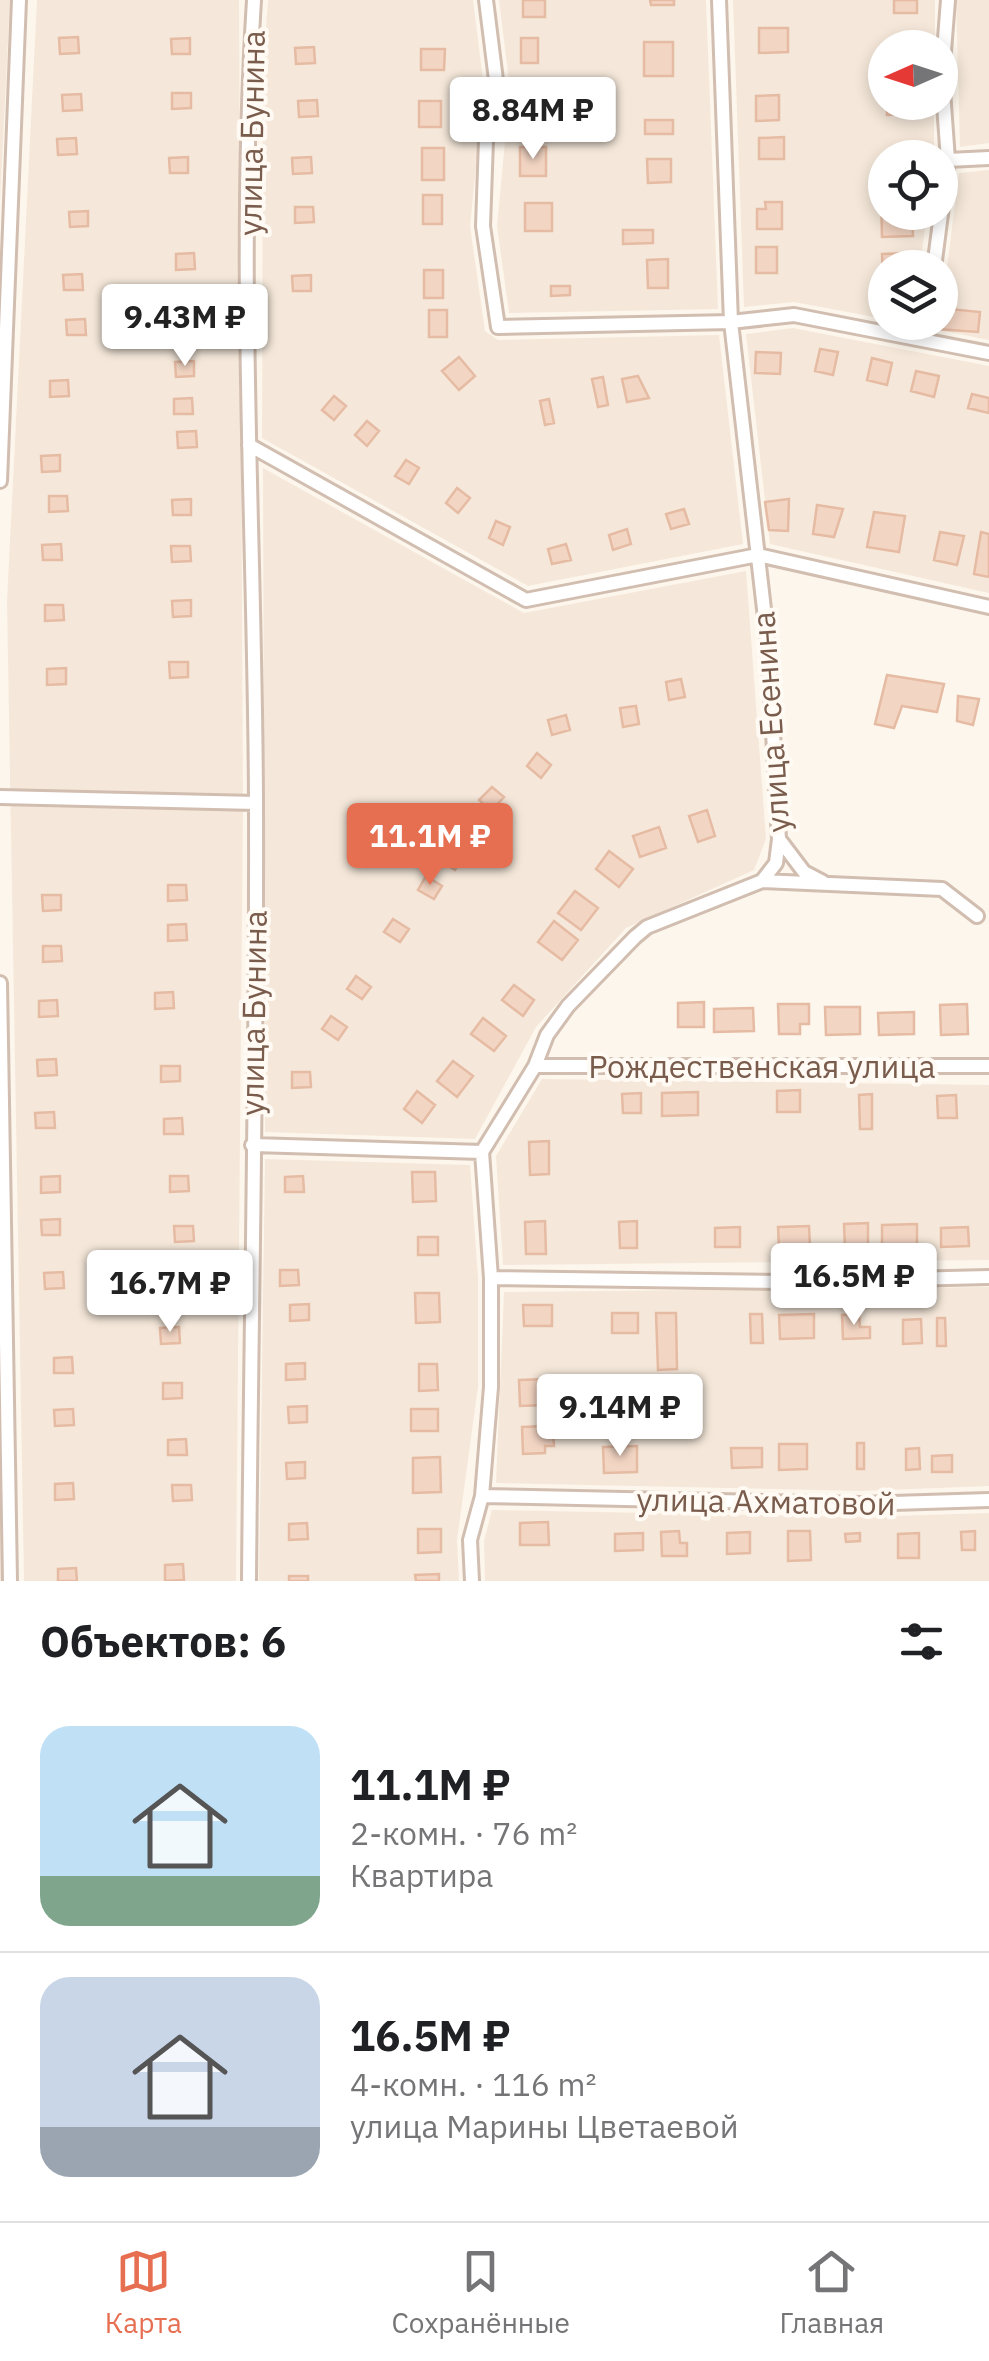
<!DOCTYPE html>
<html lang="ru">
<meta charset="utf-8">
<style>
:root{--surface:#fff;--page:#f2f2f2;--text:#202124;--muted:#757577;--line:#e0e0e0;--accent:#e76f51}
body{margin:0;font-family:"IBM Plex Sans",sans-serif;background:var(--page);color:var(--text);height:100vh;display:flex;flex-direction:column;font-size:38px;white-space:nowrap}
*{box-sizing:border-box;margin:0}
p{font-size:32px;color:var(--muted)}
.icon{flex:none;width:55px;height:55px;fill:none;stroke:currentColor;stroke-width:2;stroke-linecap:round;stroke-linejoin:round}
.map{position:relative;height:1581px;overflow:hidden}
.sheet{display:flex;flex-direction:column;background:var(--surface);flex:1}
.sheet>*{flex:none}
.needle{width:65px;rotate:267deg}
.tools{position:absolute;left:868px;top:30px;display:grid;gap:20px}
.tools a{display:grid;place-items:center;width:90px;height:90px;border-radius:50%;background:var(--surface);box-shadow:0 5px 15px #0003;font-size:50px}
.price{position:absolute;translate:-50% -85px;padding:0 22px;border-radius:10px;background:#fff;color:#222;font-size:32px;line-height:65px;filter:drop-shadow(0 2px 5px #0008)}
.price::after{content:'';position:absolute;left:50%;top:60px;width:30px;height:22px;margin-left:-15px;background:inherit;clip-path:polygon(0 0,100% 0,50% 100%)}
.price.on{background:var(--accent);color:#fff}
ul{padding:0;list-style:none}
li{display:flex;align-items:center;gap:30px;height:250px;padding:0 40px}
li+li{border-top:2px solid var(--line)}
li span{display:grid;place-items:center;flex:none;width:280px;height:200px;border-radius:30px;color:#555}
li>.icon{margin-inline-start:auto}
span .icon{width:120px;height:120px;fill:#fffc;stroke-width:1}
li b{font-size:42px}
h2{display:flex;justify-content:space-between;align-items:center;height:120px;padding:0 40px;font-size:42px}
.menu{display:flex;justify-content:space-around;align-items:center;height:140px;border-top:2px solid var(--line);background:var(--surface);font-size:28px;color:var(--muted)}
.menu a{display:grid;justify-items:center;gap:5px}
.menu .on{color:var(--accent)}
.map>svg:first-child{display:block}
.residential{fill:#f5e8da}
.building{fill:#f3d5c3;stroke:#e6bba3;stroke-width:2.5}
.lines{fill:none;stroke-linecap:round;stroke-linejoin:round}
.street-casing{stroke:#d1beb0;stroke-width:18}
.street{stroke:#fff;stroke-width:12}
.labels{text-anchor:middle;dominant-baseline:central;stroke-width:8;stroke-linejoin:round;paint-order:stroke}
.street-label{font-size:32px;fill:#7a5c4d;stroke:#fffaf3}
</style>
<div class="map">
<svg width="989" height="1581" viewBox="0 0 989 1581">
<rect width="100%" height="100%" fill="#fdf6ec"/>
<path class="residential" d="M0,0h10l-10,201z
M37,0h202l4,803 -7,778h-212l-17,-980z
M268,0h205l11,88 -14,138 15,105 13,9 221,-5 24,209 -215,42 -266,-148 1,-366z
M499,0h207l12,309 -209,4 -12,-87 13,-137z
M733,0h202v47l-50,1v54l49,1v54l-49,1v54l42,1 -7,54 -35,1v51l-91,-17 -50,5z
M956,0h33v143l-29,4z
M989,170v170l-50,-10 20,-157z
M793,328l196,38v227l-219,-49 -24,-210z
M263,468l261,145 222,-42 20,268 -12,31 -128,58 -90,99 -61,112 -210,-7z
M542,1079l447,6v175l-486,5 -7,-109z
M0,1154l7,427h-7z
M265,1159l205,6 8,113v109l-21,153 2,41h-200z
M989,1287v199l-128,5 -365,-8 8,-191z
M492,1510l370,7 127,-4v68h-504l-1,-40z"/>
<path class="building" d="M523,0h22v17h-22z
M650,0h24v5h-23z
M894,0h23v13h-23z
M759,28h29v24l-29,1z
M78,37l1,16 -19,1 -1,-16z
M190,38v16h-18l-1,-15z
M521,38h17v25h-17z
M644,42h29v34h-29z
M314,47l1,16 -19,1 -1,-16z
M421,49h24l-1,21h-23z
M516,89h23v24h-6v10h-17z
M172,93h19v15l-19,1z
M81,94l1,16 -19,1 -1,-16z
M779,95v25l-23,1v-25z
M317,100l1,16 -19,1 -1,-16z
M419,101h22v26h-22z
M887,102h26v12l-26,1z
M645,120h28v14h-28z
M784,137v22h-25v-21z
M76,138l1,16 -19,1 -1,-16z
M520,147h26v29h-26z
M422,148h22v32h-22z
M915,151v7h-26v-6z
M188,157v16h-18l-1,-15z
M311,157l1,16 -19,1 -1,-16z
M647,159h24v23l-23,1z
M881,191h4v21h27l1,24 -31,1z
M423,195h19v29h-19z
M765,202h17v27h-25v-20h9z
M525,203h27v28h-27z
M295,207h18l1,15 -19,1z
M88,211v15l-18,1 -1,-15z
M623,230h30v13l-30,1z
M756,247h21v26h-21z
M194,253l1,16 -19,1v-16z
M910,253v15h-25l-2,12 -1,-26z
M668,259v29h-20l-1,-28z
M424,270h19v28h-19z
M82,274l1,16h-19l-1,-15z
M311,275v16h-18l-1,-15z
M551,286h19v9l-19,1z
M940,308l40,4 -2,20 -41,-3z
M429,310h18v27h-18z
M188,313l1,16 -19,1 -1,-16z
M85,319l1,16h-19l-1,-15z
M820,349l18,3 -5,23 -18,-4z
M756,352l25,1 -1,21 -25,-1z
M459,357l16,19 -16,14 -17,-19z
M872,358l20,5 -5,22 -20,-5z
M194,361v15l-18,1 -1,-15z
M916,371l23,5 -5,21 -23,-6z
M638,376l11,22 -22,4 -5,-23z
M603,377l5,28 -10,2 -6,-28z
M68,380l1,16 -19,1v-16z
M972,394l17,4v15l-21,-5z
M334,396l12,10 -12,14 -12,-10z
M192,398l1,16h-19v-15z
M549,399l5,24 -9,2 -5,-24z
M367,421l12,10 -12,15 -12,-11z
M196,431l1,16 -19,1 -1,-16z
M60,455v16l-18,1 -1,-16z
M406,460l13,8 -10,16 -14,-8z
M457,488l13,10 -12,15 -12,-10z
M49,496h18l1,15 -19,1z
M191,499v16h-18l-1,-15z
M789,499l-1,32 -19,-1 -4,-28z
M817,505l26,4 -9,28 -21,-3z
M684,509l5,15 -18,5 -5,-15z
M874,512l31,4 -6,36 -32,-5z
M496,521l14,6 -7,18 -14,-7z
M627,529l4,15 -18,6 -4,-15z
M940,532l24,4 -7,29 -23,-5z
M981,532l8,2v43l-15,-3z
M61,544l1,16h-19l-1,-15z
M566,544l5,16 -19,4 -4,-15z
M171,546h19l1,15 -19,1z
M191,600v16l-18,1 -1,-16z
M45,605h18l1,15 -19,1z
M169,662h19v15l-18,1z
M66,668v16l-19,1v-16z
M887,675l57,9 -7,28 -35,-6 -8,22 -19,-4z
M681,679l4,18 -16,3 -3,-18z
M958,696l21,3 -6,26 -16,-4z
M636,706l3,18 -16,3 -3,-19z
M566,715l4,15 -18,5 -4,-15z
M537,753l14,12 -10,13 -14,-12z
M492,787l12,10 -13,14 -12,-11z
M707,810l8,26 -17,6 -9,-26z
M659,827l7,21 -26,9 -7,-21z
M447,846l16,10 -8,14 -16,-10z
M609,851l24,18 -14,18 -23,-18z
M426,876l16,10 -8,13 -16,-9z
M168,885h18l1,15 -19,1z
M575,891l23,17 -17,22 -23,-17z
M42,895h19v15l-18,1z
M393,919l16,10 -9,13 -16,-10z
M554,921l24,19 -16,20 -24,-18z
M186,924l1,16 -19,1v-16z
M43,946h18l1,15 -19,1z
M356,976l15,11 -9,12 -15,-10z
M514,985l20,15 -11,16 -21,-16z
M173,992l1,16 -19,1v-16z
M57,1000l1,16 -19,1v-16z
M704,1002v25h-26v-24z
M778,1004h31v20h-9v10h-21z
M967,1004l1,30 -27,1 -1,-30z
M825,1007h35v27l-34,1z
M753,1008l1,23 -40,1v-23z
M914,1012v22l-35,1 -1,-22z
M331,1016l16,11 -9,13 -16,-11z
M483,1018l23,18 -12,15 -23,-17z
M56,1059l1,16 -19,1 -1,-16z
M453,1061l20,15 -16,21 -20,-16z
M161,1066h19v15l-19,1z
M292,1072h18l1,15 -19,1z
M800,1090v22h-23v-21z
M417,1091l18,14 -13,18 -18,-14z
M698,1092v23l-36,1v-23z
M641,1093v20h-18l-1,-19z
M872,1094v35h-12l-1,-34z
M956,1095l1,23h-19l-1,-22z
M54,1112l1,16h-19l-1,-15z
M182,1118l1,16h-19v-15z
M549,1141v33l-19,1 -1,-33z
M412,1172h23l1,29 -23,1z
M60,1176v16l-19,1v-16z
M170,1176h18l1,15 -19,1z
M303,1176l1,16h-19v-15z
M60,1219v16h-18l-1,-15z
M545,1221l1,33h-20l-1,-32z
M637,1221v27h-17l-1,-26z
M868,1223v25h-23l-1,-24z
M917,1224v22l-35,1v-22z
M174,1226h19l1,15 -19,1z
M809,1226l1,21 -31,1 -1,-21z
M740,1227v20h-25v-19z
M968,1227l1,19 -28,1v-19z
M418,1237h20v18h-20z
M192,1269l1,16 -19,1v-16z
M280,1270h18l1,15 -19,1z
M63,1272l1,16 -19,1 -1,-16z
M415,1293h24l1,29 -24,1z
M309,1304v16l-19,1v-16z
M523,1305h29v21h-28z
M612,1313h26v20h-26z
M656,1313h20l1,56 -19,1z
M750,1314h12l1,29h-12z
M814,1314v24l-34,1 -1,-24z
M859,1314l1,13h10v11l-27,1 -1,-24z
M937,1318h8l1,28h-9z
M921,1319l1,24 -19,1v-24z
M179,1327l1,16 -19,1 -1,-16z
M72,1357l1,16h-19v-15z
M305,1363v16l-19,1v-16z
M419,1364h18l1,26 -19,1z
M545,1379l1,26 -26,1 -1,-26z
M163,1383h19v15l-19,1z
M307,1406v16l-18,1 -1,-16z
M73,1409l1,16 -19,1 -1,-16z
M411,1409h27v22h-27z
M545,1426v4h8l1,16h-9v7l-22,1 -1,-27z
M186,1439l1,16h-19v-15z
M857,1443h7v26h-7z
M779,1444h28v25l-28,1z
M637,1446v26l-33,1 -1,-26z
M731,1448h31v19l-30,1z
M919,1448l1,21 -14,1v-21z
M952,1455v17h-20v-16z
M440,1457l1,35 -28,1v-35z
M305,1462v16l-18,1 -1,-16z
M73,1483l1,16 -19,1v-16z
M172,1485h19l1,15 -19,1z
M548,1522l1,23h-29v-22z
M307,1523l1,16 -19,1v-16z
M418,1529h23v23l-23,1z
M679,1531l1,12h7v13h-25l-1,-24z
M788,1531h22l1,29 -23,1z
M975,1531v19h-13l-1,-18z
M750,1532v21l-23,1v-21z
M643,1533v17l-28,1v-17z
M860,1533v8l-14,1 -1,-8z
M919,1533v25h-21v-24z
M183,1564l1,16 -19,1v-16z
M76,1568l1,13h-19v-12z
M439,1574v7h-23l-1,-6z
M289,1576h19v5h-19z"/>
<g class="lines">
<g class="street-casing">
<path id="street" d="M486,0l11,88 -11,52 -3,86 15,101 233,-5 63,-7 195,38
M948,160l41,-2
M934,268l14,-108 -6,-83 6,-77
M249,445l277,155 232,-45 231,52
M0,481l19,-481
M0,797l256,6
M779,839l25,33 19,10
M762,881l180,8 35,27
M0,983l10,598
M535,1066h454
M252,1145l230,7
M491,1278l293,4 205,-5
M482,1496l379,8 128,-4
M249,1581c2,-259 8,-519 7,-779 -1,-267 -19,-535 -2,-802
M472,1581l-2,-41 12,-44 9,-109v-109l-9,-126 53,-86 12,-31 21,-29 67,-69 12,-10 115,-46 14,-18 3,-24 -11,-195 -37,-322 -12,-322"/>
</g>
<use href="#street" class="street"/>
</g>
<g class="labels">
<g class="street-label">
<text transform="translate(251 133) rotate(-89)">улица Бунина</text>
<text transform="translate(770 722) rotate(-94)">улица Есенина</text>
<text transform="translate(253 1013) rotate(-89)">улица Бунина</text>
<text x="762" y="1066">Рождественская улица</text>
<text transform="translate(766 1501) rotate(1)">улица Ахматовой</text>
</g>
</g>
</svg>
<div class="tools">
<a><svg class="needle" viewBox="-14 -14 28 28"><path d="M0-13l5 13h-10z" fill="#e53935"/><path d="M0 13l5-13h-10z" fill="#757577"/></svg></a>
<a><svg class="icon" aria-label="locate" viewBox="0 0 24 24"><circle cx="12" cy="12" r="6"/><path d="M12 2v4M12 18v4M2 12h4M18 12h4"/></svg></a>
<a><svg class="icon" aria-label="layers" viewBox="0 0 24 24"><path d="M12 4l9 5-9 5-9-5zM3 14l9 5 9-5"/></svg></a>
</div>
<b class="price" style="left:533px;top:162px">8.84M ₽</b>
<b class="price" style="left:185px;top:369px">9.43M ₽</b>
<b class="price on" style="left:430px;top:888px">11.1M ₽</b>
<b class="price" style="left:854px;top:1328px">16.5M ₽</b>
<b class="price" style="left:170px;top:1335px">16.7M ₽</b>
<b class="price" style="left:620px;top:1459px">9.14M ₽</b>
</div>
<section class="sheet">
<h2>Объектов: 6<svg class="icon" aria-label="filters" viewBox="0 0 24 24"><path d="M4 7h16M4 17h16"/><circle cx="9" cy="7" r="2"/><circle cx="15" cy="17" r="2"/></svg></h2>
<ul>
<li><span style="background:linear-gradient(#bfe0f5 75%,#7fa58c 0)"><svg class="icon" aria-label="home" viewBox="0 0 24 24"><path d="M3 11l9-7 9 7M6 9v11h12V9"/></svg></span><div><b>11.1M ₽</b><p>2-комн. · 76 m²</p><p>Квартира</p></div></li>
<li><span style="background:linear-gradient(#c9d6e8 75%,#9aa5b1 0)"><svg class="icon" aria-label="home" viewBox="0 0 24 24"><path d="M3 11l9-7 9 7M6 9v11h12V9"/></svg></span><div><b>16.5M ₽</b><p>4-комн. · 116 m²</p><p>улица Марины Цветаевой</p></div></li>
</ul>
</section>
<nav class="menu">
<a class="on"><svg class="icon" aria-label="map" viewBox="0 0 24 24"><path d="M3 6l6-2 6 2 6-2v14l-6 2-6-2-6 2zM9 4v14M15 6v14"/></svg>Карта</a>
<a><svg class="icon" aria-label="saved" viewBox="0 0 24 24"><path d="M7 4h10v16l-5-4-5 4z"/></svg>Сохранённые</a>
<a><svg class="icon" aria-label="home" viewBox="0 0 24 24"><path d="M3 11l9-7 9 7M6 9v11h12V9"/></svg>Главная</a>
</nav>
